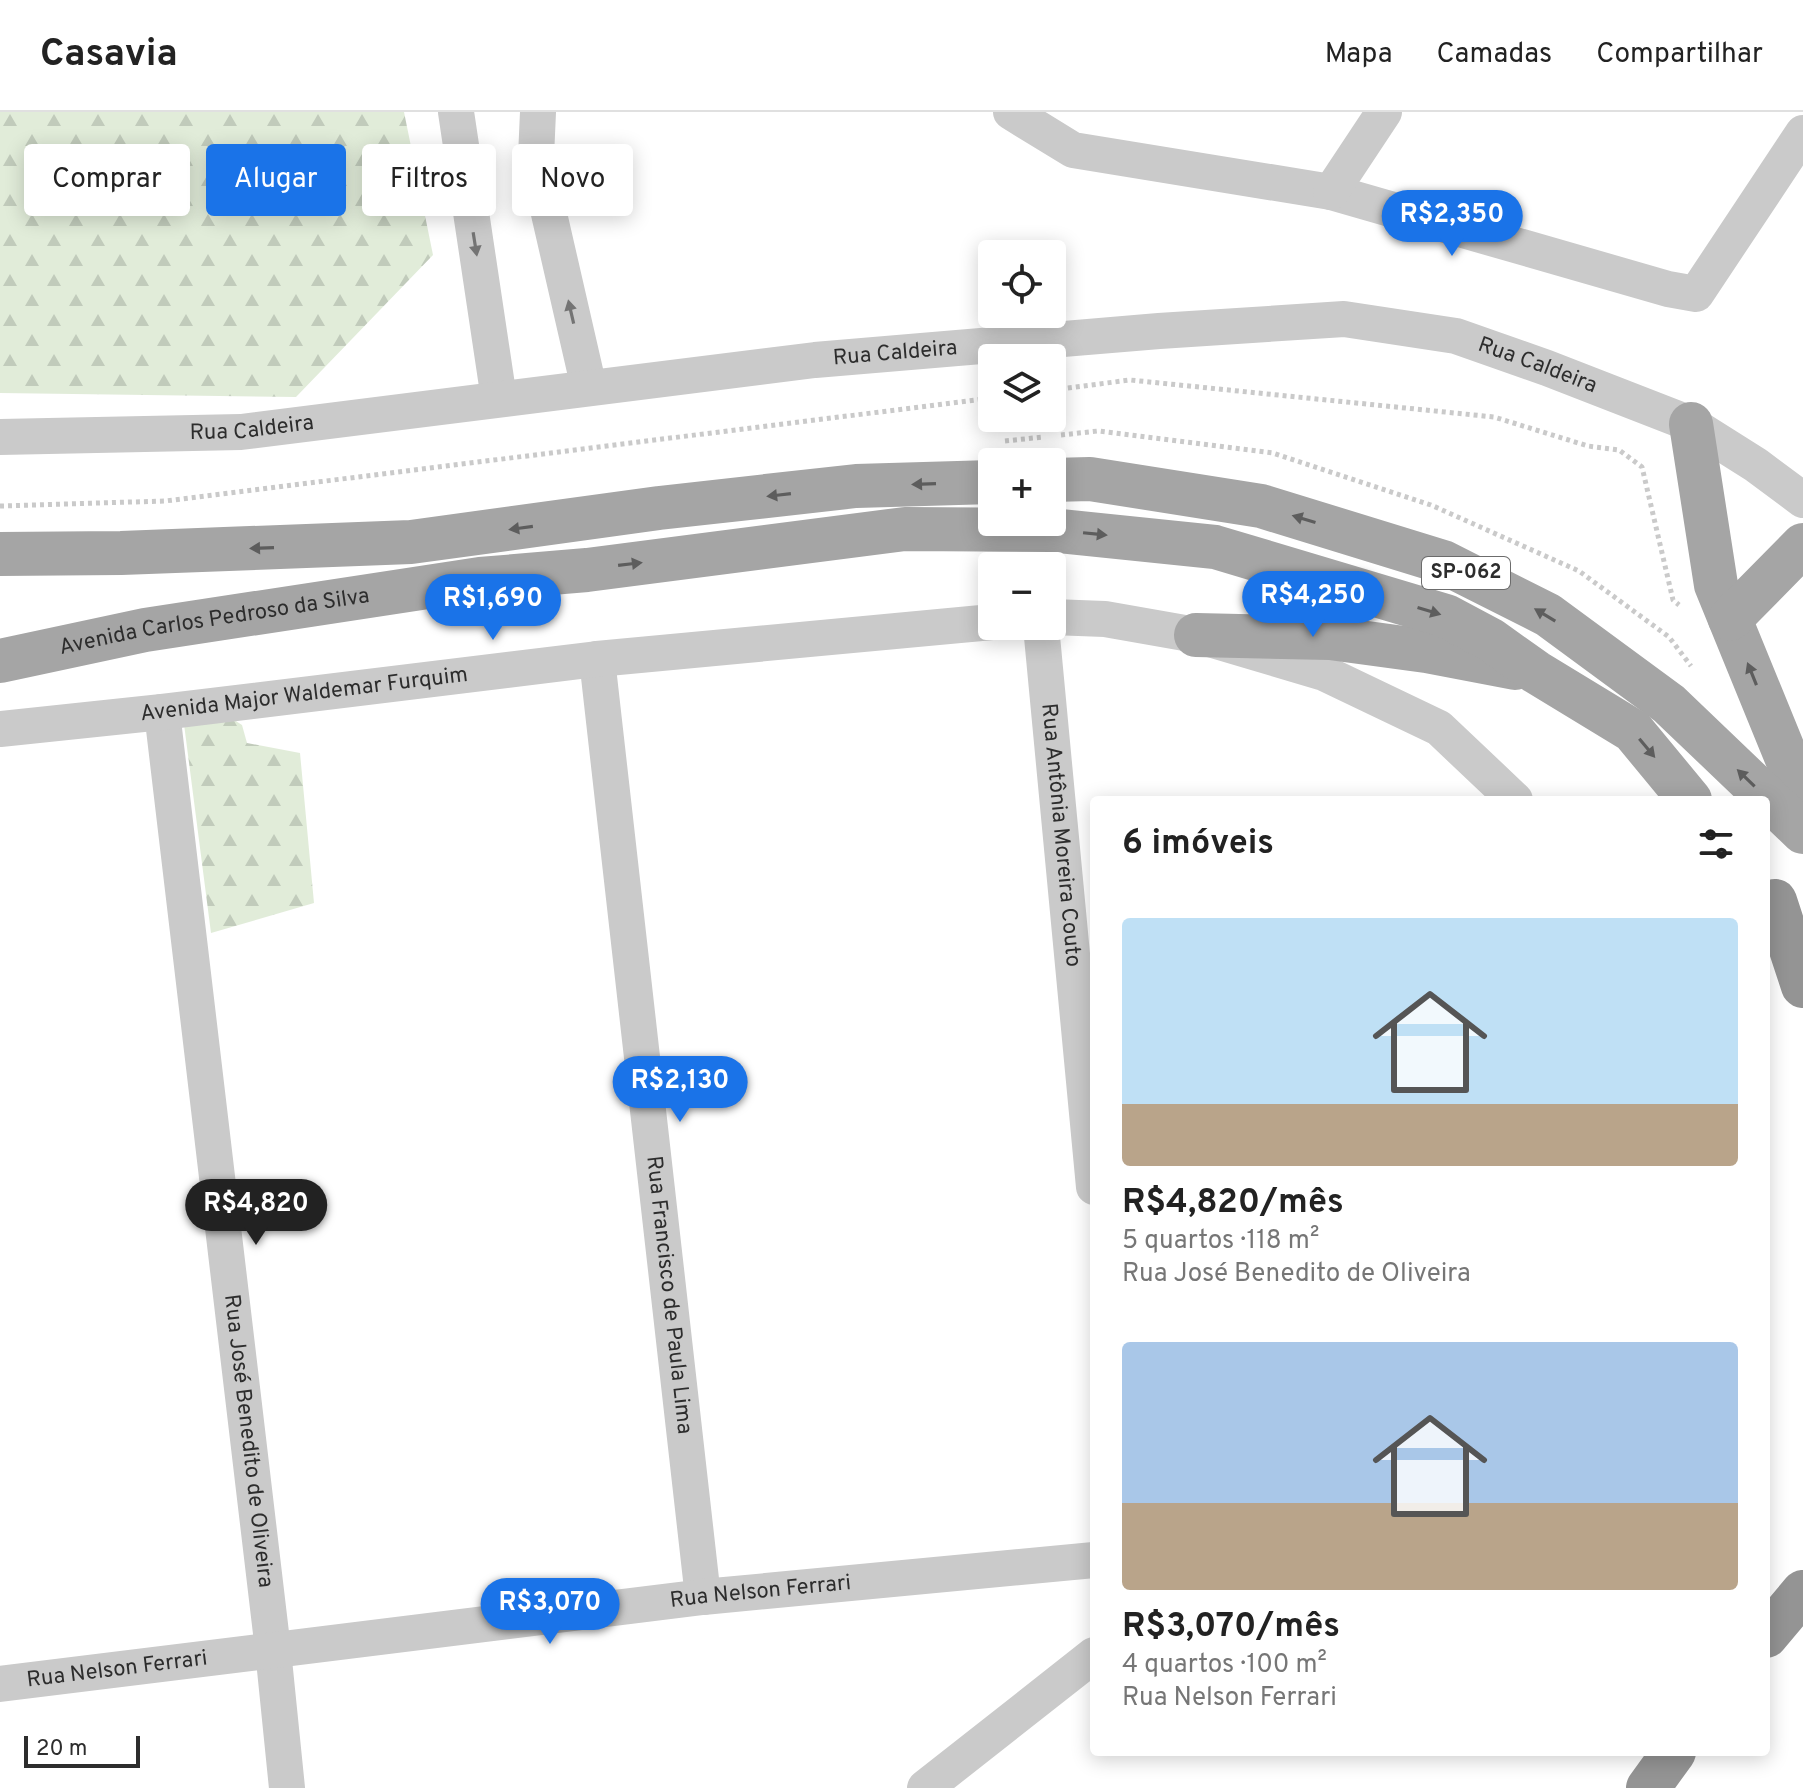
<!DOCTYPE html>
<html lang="pt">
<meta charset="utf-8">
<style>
:root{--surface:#fff;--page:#f2f2f2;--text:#222;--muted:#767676;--line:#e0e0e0;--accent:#1a73e8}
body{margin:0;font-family:Overpass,sans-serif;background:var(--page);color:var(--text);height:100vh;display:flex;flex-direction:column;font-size:30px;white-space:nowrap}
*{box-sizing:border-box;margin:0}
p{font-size:26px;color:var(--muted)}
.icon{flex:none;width:44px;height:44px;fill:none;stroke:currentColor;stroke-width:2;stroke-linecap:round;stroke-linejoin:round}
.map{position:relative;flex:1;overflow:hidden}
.panel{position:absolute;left:1090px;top:684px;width:680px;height:960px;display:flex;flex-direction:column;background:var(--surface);border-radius:8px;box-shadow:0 4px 20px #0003}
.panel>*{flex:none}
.guide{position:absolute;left:24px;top:32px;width:760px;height:72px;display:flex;gap:16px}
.buttons{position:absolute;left:978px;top:128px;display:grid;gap:16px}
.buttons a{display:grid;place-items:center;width:88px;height:88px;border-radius:8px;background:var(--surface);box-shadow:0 4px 20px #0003;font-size:40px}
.scale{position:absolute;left:24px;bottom:20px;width:116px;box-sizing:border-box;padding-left:8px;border:4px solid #2d2d2d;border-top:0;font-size:22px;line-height:28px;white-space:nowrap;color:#2d2d2d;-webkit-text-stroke:6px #fff;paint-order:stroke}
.price{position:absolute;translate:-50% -68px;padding:0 18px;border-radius:28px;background:var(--accent);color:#fff;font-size:26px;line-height:52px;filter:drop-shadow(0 2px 4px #0008)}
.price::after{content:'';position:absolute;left:50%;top:48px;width:24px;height:18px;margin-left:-12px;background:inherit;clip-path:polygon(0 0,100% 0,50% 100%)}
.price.current{background:#222;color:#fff}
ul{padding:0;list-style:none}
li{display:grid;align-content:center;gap:16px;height:424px;padding:0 32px}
li span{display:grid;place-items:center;height:248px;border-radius:8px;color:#555}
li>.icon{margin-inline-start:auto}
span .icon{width:144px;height:144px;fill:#fffc;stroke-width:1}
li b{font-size:34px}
h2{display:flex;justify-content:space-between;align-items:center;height:96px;padding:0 32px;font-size:34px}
.tag{padding:0 28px;border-radius:8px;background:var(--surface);box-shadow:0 4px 20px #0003;font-size:28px;line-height:72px}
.tag.current{background:var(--accent);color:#fff}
header{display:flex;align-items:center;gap:48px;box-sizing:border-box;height:112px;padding:0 40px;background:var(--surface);border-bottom:2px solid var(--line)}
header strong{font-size:38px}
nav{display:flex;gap:44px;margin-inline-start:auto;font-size:28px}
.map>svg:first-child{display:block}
.forest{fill:url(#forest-firs)}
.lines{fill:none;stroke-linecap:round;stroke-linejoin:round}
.path{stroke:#cacaca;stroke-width:5;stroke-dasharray:4 4;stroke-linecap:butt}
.minor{stroke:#cacaca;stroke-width:36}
.primary{stroke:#a5a5a5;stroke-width:44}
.motorway{stroke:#949494;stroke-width:44}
.oneway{fill:#747474}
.oneway2{fill:#5d5d5d}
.labels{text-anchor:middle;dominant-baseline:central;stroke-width:8;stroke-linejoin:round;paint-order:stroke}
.shield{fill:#fff;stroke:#6c6c6c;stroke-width:2}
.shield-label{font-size:20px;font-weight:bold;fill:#2d2d2d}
.street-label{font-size:22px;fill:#2d2d2d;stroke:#fff}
</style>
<header>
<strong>Casavia</strong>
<nav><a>Mapa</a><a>Camadas</a><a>Compartilhar</a></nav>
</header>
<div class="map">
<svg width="1803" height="1676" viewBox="0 0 1803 1676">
<defs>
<pattern id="forest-firs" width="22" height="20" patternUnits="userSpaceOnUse" patternTransform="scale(2)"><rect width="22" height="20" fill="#e1ecd9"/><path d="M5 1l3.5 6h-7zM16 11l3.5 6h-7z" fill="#c1cbbb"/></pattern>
</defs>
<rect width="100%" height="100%" fill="#fff"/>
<path class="forest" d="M0,0h404l29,143 -137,142 -296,-4z
M228,604l14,9 5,18 53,10 14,150 -103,30 -27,-209z"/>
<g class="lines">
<path class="path" d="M1052,278l78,-10 364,37 94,29 31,4 23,17 31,133 6,5
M1061,323l37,-4 175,22 158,52 148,66 90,66 22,29
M1005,329l38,-4
M0,394l165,-5 827,-103"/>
<g class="minor">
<path d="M456,0l43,287"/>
<path d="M538,0l-2,45 53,231"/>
<path d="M1011,0l62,38 258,42 337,97 28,5 107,-161"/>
<path d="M1331,80l53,-80"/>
<path id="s1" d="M0,325l241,-5 574,-72 344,-29 185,-12 112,17 91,32 144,56 65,41 47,35"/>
<path d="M1052,505l53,2 91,16 128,38 115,55 76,72"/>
<path id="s2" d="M1041,514l53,561"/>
<path id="s3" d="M597,547l106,938"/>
<path id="s4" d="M162,600l111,938 14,138"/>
<path id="s5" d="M0,617l162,-17 435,-53 395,-37"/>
<path id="s6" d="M0,1572l703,-87 391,-37"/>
<path d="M925,1676l169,-133"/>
</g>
<g class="primary">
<path d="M1691,312l25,161 87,213"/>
<path d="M1052,368l38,-1 171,27 182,56 105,53 121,89 134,128"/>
<path d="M0,442l121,-1 290,-11 248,-34 197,-22 136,-4"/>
<path d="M1730,507l73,-74"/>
<path d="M1196,523l134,3 96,13 89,17"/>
<path id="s7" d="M0,549l145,-31 335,-51 107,-9 318,-41 145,1 165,17 231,69 45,24 45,32 97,59 57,69"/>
</g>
<path class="motorway" d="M1775,789l28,85
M1766,1524l37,-44
M1648,1676l26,-36"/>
</g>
<defs><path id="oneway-solid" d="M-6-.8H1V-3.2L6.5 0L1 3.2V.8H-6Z" transform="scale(2)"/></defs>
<g class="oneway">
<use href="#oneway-solid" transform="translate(475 132) rotate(81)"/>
<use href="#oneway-solid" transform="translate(571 200) rotate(-103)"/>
</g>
<g class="oneway2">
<use href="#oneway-solid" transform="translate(924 372) rotate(178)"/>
<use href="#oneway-solid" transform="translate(779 383) rotate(173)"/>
<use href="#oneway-solid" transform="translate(1304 407) rotate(-163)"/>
<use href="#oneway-solid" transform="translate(521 416) rotate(172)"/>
<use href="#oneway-solid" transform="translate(1095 422) rotate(6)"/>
<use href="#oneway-solid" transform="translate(262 436) rotate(178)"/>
<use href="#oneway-solid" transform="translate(630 452) rotate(-7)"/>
<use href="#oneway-solid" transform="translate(1429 499) rotate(17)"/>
<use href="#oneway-solid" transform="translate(1545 503) rotate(-149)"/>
<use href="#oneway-solid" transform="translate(1752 562) rotate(-112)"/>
<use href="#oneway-solid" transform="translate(1647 636) rotate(50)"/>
<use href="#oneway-solid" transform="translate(1746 666) rotate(-136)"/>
</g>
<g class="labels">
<rect class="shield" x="1422" y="445" width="88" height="32" rx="6"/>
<g class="shield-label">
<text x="1466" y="461">SP-062</text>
</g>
<g class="street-label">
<text stroke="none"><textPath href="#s1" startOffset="900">Rua Caldeira</textPath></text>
<text stroke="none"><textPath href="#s1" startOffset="1550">Rua Caldeira</textPath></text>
<text stroke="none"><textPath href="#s1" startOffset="252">Rua Caldeira</textPath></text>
<text stroke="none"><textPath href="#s7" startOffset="218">Avenida Carlos Pedroso da Silva</textPath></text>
<text stroke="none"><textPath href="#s5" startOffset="306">Avenida Major Waldemar Furquim</textPath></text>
<text stroke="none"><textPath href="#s2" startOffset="210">Rua Antônia Moreira Couto</textPath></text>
<text stroke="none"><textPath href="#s3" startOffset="640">Rua Francisco de Paula Lima</textPath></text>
<text stroke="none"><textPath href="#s4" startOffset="734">Rua José Benedito de Oliveira</textPath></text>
<text stroke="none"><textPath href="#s6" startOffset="766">Rua Nelson Ferrari</textPath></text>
<text stroke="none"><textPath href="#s6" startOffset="118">Rua Nelson Ferrari</textPath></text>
</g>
</g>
</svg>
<div class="buttons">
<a><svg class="icon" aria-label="locate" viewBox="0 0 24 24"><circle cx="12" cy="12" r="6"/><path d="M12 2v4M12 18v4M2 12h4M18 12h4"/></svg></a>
<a><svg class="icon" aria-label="layers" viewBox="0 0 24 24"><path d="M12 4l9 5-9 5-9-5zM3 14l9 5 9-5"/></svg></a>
<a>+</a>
<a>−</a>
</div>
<div class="scale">20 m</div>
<b class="price" style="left:1452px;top:146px">R$2,350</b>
<b class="price" style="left:1313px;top:527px">R$4,250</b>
<b class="price" style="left:493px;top:530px">R$1,690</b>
<b class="price" style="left:680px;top:1012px">R$2,130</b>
<b class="price current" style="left:256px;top:1135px">R$4,820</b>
<b class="price" style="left:550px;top:1534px">R$3,070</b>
<div class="guide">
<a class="tag">Comprar</a>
<a class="tag current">Alugar</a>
<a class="tag">Filtros</a>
<a class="tag">Novo</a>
</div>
<section class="panel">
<h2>6 imóveis<svg class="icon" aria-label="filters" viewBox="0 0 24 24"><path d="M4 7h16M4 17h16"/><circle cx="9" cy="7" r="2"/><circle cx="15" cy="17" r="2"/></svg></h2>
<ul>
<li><span style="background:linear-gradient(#bfe0f5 75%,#b9a48a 0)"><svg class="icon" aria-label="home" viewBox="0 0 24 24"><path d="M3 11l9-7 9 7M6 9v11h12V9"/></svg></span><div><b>R$4,820/mês</b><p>5 quartos · 118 m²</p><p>Rua José Benedito de Oliveira</p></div></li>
<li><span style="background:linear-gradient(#a9c7e8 65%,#b9a48a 0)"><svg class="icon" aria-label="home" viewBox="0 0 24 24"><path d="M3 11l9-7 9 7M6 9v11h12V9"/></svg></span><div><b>R$3,070/mês</b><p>4 quartos · 100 m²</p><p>Rua Nelson Ferrari</p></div></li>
</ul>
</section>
</div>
